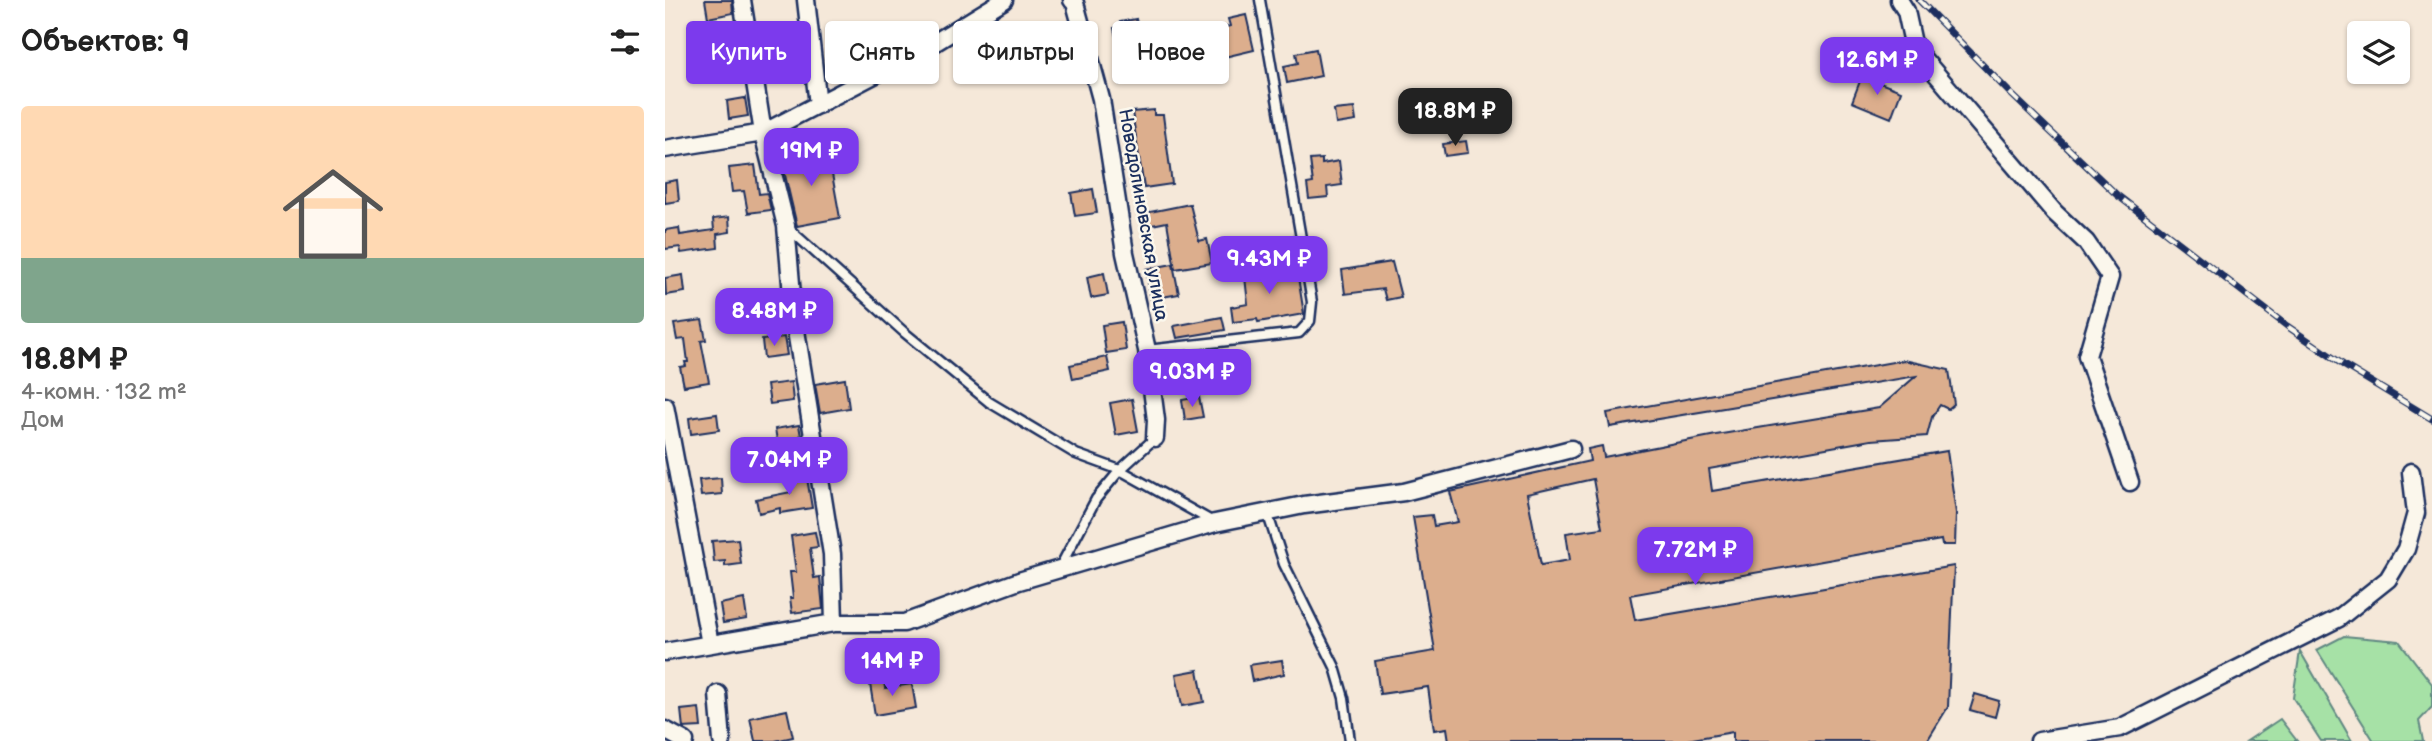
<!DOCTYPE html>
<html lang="ru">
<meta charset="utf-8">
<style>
:root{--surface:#fff;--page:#f2f2f2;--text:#222;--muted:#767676;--accent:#7c3aed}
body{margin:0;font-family:"Balsamiq Sans",sans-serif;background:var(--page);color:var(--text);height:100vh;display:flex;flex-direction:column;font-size:26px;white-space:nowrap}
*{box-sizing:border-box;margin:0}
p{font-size:23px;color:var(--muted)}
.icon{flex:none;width:38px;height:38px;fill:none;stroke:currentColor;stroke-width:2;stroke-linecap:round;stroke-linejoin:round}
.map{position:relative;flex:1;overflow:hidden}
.panel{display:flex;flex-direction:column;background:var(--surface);width:665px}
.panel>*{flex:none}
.guide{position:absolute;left:21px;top:21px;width:665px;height:63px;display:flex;gap:14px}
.buttons{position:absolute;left:1682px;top:21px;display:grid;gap:14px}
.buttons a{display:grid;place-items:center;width:63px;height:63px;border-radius:7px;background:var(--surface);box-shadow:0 2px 5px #0004;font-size:35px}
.price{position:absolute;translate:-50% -60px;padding:0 16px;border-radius:14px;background:var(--accent);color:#fff;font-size:23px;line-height:46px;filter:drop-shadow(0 2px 4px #0008)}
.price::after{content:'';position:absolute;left:50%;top:42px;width:21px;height:16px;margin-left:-10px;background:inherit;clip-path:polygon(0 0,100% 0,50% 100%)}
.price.selected{background:#222;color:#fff}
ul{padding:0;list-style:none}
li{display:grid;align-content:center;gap:14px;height:371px;padding:0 21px}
li span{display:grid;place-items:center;height:217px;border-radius:7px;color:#555}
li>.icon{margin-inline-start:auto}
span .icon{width:126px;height:126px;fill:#fffc;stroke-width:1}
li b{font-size:30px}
h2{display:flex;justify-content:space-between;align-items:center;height:84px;padding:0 21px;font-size:30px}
.tag{padding:0 24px;border-radius:7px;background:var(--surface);box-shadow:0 2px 5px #0004;font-size:24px;line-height:63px}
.tag.selected{background:var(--accent);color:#fff}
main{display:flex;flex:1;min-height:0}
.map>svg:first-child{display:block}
.green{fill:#a6e1a6;stroke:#608882;stroke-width:2}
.building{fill:#dcae8d;stroke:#1b2f5e;stroke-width:2;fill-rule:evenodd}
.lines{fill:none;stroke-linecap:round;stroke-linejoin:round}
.lane-casing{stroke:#1b2f5e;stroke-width:13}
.street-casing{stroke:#1b2f5e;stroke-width:21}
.lane{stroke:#fbf7ec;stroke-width:8}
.street{stroke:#fbf7ec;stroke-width:16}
.rail-casing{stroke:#1b2f5e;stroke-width:7}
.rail{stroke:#fbf7ec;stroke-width:4.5;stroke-dasharray:13;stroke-linecap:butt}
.labels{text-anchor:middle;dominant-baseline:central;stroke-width:5;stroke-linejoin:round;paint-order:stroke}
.street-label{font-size:19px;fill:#1b2f5e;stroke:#fbf7ec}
</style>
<main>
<section class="panel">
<h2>Объектов: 9<svg class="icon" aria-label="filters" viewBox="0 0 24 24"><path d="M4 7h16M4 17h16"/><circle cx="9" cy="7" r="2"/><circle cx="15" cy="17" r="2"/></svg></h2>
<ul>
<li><span style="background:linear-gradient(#ffd9b3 70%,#7fa58c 0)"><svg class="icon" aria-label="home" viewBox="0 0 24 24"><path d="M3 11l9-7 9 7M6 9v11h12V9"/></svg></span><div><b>18.8M ₽</b><p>4-комн. · 132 m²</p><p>Дом</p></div></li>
</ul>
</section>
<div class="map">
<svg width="1767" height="741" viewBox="0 0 1767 741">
<rect width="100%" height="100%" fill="#f5e8d9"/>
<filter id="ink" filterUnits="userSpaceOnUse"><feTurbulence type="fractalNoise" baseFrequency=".0143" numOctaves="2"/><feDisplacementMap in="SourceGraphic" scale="14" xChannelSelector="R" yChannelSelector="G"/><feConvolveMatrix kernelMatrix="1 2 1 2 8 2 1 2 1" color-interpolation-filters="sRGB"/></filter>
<g filter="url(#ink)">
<path class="green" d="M1679,636l55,5 33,43v23l-13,14 4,20h-49l-57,-91z
M1635,651l52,90h-31l-28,-43z
M1615,719l17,22h-50z"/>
<path class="building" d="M40,0h27l1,13 -25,5z
M581,15l8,35 -38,9 -6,-28 20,-5 -2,-7z
M471,19l1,5 7,37 -27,-20 -3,-13 7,-2 -1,-4z
M71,38l4,22 -22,3 -3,-22z
M651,49l5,27 -34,7 -3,-17 14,-3 -2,-10z
M468,61l3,20 -16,3 -3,-20z
M1197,76l39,15 -10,27 -39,-16z
M80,98l3,18 -19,3 -2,-18z
M689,108l2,13 -20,3 -2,-14z
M489,110v5h9l9,69 -28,4 -12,-76z
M801,141l2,12 -23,3 -2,-12z
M163,152l12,66 -43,8 -16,-68z
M657,159v5l17,-3 3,24 -15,2 1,10 -19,2 -2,-15 6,-1 -3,-23z
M90,165l4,29 8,-1 4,17 -23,3 -4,-22 -12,1 -3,-24z
M12,180l2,21 -14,2v-21z
M428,189l4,24 -22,3 -4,-23z
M525,204l9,37 8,-2 5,24 -37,6 -8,-47 -20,4 -2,-13z
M64,217l1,15 -13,2 1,14 -37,5 -1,-6 -15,2v-19l14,-2 1,7 34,-5 -1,-11z
M590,258l3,21 39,-8 7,43 -46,8 -1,-3 -24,3 -2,-15 17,-3 -5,-45z
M727,262l9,35 -15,3 -3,-11 -38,5 -3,-24z
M508,264l6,30 -28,5 -5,-30z
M439,273l4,22 -17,3 -4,-21z
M18,275l2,17 -19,3 -1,-17z
M557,317l3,13 -48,8 -3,-12z
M37,320l4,20 -5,1 8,41 -25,4 -4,-19 6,-1 -1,-4h3l-3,-23 -8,1 -3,-16z
M457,322l4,28 -20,3 -4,-28z
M119,337l3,18 -23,3 -2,-18z
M442,357l3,14 -37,8 -3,-14z
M1239,360l45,10 5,34 -6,5 -8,-4 -8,12 -5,19 -56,4 -162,29 3,22 235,-40 9,62 -1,32h-13l-1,-5 -311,55 5,25 319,-54 -6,141 -21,34h-194v-9l-52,9h-232l-2,-13 -13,2 -6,-43 -48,7 -5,-33 60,-10 -22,-134 19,-2 2,11 24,-4 -8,-30 140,-31 -2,-12 14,-3 2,11 112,-22 163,-27 37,-32 -306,51 -3,-14zM928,479l9,49 -36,5 4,27 -29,5 -14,-71z
M180,379l4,29 -29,5 -5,-29z
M126,382l2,19 -23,3 -3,-19z
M534,397l4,20 -18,3 -3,-20z
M467,399l6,32 -22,4 -6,-32z
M52,414l2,16 -28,4 -2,-16z
M134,425l3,17 -24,4 -3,-17z
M141,472l6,36 -32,5v-5l-21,5 -3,-14 35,-7 -3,-18z
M56,478l1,16 -21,2 -2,-16z
M150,532l3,15 -8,1 4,30 6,-1 3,32 -31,4 -2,-15h3l-3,-26h6l-5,-36z
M73,539l3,25 -16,2v-5l-11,1 -2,-21z
M79,599l3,20 -24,4 -3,-19z
M617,660l2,14 -32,7 -3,-16z
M533,670l6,32 -22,4 -6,-32z
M219,681l1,7 27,-4 4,24 -41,7 -5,-31z
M1310,694l24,7 -4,16 -25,-7z
M34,708l2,19 -18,1 -2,-18z
M122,710l6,27 -18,4h-20l-5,-23z"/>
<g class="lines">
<g class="lane-casing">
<path id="lane" d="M123,228l117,105 84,69 87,52 44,16 95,53
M482,350l152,-17 11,-12 2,-19 -52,-302
M602,512l17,52 51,103 9,31 6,43
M395,567l36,-68 24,-29 35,-32"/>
</g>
<g class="street-casing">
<path id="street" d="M77,0l21,133 23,93 8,92 38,236 2,69
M141,0l12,105
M407,0l3,3 26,96 24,154 22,97 9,70 -1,18
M1234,0l7,11 8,37 141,165 31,29 24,35 -23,79 43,126
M0,149l98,-16 163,-85 78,-48
M0,406l45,238
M0,652l169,-29h70l115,-42 196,-58 89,-18 100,-13 167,-43
M53,694l4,47
M0,730l20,11
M1374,741l81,-13 219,-110 49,-39 18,-30 10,-36 -5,-41"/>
</g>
<use href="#lane" class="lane"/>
<use href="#street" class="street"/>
<g class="rail-casing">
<path id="rail" d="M1254,0l90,92 108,103 170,131 58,40 87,53"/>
</g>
<use href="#rail" class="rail"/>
</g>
</g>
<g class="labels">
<g class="street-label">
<text transform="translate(478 215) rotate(80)">Новодолиновская улица</text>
</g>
</g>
</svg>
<div class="buttons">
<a><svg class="icon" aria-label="layers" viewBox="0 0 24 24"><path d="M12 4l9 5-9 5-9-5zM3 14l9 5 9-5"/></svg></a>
</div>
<b class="price" style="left:1212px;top:97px">12.6M ₽</b>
<b class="price selected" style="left:790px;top:148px">18.8M ₽</b>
<b class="price" style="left:146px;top:188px">19M ₽</b>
<b class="price" style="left:604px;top:296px">9.43M ₽</b>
<b class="price" style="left:109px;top:348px">8.48M ₽</b>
<b class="price" style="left:527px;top:409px">9.03M ₽</b>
<b class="price" style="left:124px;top:497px">7.04M ₽</b>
<b class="price" style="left:1030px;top:587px">7.72M ₽</b>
<b class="price" style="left:227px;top:698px">14M ₽</b>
<div class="guide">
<a class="tag selected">Купить</a>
<a class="tag">Снять</a>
<a class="tag">Фильтры</a>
<a class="tag">Новое</a>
</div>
</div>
</main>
